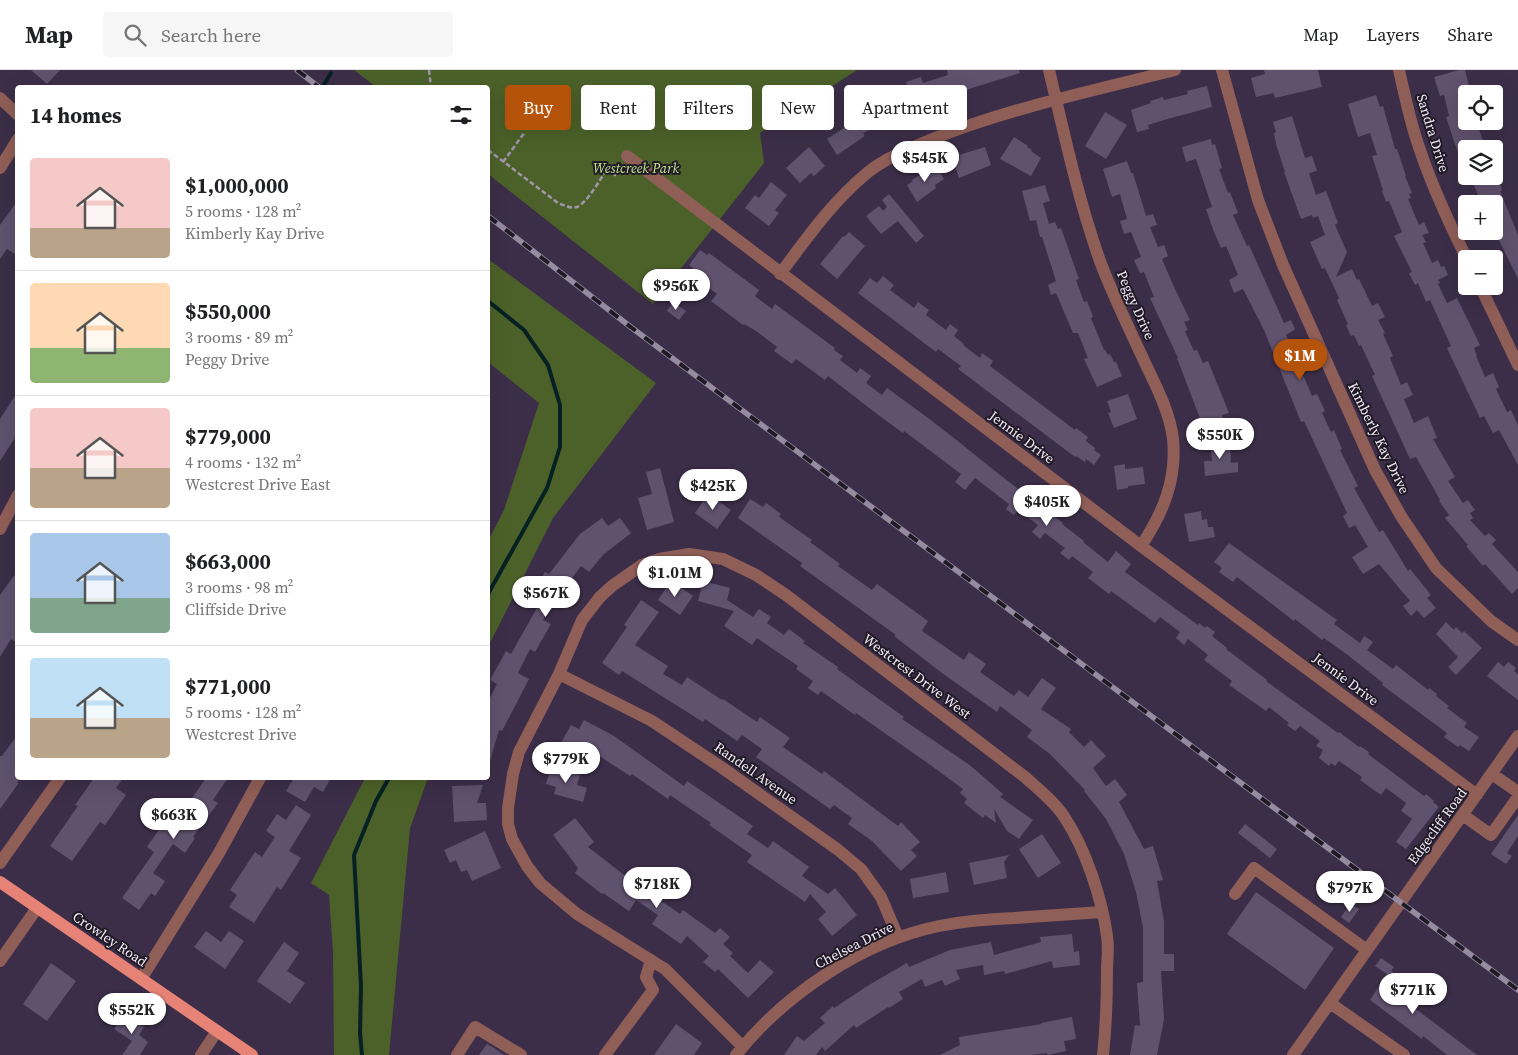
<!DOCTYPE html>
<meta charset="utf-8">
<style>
:root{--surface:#fff;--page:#f6f6f6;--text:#202124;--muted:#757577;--line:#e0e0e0;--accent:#b45309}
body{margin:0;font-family:"Source Serif 4",serif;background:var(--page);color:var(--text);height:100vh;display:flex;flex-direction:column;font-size:19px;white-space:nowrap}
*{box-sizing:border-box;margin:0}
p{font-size:16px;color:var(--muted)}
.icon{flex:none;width:28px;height:28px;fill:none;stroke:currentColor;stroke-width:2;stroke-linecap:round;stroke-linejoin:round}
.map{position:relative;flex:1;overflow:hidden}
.drawer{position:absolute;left:15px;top:15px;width:475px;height:695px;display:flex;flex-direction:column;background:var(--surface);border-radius:5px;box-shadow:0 5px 20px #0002}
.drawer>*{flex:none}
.top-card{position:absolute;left:505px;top:15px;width:475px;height:45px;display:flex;gap:10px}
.buttons{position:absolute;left:1458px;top:15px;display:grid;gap:10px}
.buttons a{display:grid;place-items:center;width:45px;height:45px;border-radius:5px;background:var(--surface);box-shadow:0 5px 20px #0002;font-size:25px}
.price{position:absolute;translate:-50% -42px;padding:0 11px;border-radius:18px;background:#fff;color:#222;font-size:16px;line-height:32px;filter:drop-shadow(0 1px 2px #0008)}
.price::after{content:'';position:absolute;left:50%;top:30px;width:15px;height:11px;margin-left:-8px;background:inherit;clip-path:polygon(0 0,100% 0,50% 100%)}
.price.selected{background:var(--accent);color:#fff}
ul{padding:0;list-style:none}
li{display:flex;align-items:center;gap:15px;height:125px;padding:0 15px}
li+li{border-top:1px solid var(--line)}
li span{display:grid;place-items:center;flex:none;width:140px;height:100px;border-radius:5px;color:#555}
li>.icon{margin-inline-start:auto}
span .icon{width:60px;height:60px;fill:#fffc;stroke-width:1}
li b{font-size:21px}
h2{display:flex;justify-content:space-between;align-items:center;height:60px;padding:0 15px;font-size:21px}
.tag{padding:0 18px;border-radius:5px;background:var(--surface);box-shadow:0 5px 20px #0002;font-size:18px;line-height:45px}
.tag.selected{background:var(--accent);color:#fff}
header{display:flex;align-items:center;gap:30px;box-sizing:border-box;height:70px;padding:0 25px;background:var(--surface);border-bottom:1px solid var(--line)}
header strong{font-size:24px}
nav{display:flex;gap:28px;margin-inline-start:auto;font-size:18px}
.search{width:350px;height:45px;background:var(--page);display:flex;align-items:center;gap:12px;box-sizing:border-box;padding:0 18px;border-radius:5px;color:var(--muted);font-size:19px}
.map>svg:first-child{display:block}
.green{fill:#4c6129}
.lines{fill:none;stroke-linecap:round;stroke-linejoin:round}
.stream{stroke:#052124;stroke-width:4}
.building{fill:#60516e}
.path{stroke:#a196aa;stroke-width:2.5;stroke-dasharray:5 2.5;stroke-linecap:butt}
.minor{stroke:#8f5e57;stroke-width:12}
.major{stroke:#e68376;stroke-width:12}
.rail-casing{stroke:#968ba0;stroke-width:5.5}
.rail{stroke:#201a25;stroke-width:4;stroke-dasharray:11;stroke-linecap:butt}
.labels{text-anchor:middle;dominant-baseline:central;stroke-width:4;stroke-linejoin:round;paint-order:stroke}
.street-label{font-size:14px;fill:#f3ebfb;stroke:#201a25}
.park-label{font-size:14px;font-style:italic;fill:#c2e48f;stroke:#201a25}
</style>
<header>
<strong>Map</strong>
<div class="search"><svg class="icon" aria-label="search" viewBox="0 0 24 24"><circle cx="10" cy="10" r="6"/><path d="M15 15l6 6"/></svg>Search here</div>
<nav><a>Map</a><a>Layers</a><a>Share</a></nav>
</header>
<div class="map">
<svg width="1518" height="985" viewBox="0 0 1518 985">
<rect width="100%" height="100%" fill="#3c2e48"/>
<path class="green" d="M354,0h503l-97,63 4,30 -111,141 -165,-130v-86l-112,-1z
M488,189l168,124 -103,135 -65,129v-106l16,-31 35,-107 -51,-41z
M365,708h63l-18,50 -21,227h-55l-1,-104 -4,-56 -18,-12z"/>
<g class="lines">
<path class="stream" d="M322,18l9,-15
M488,231l36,29 24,35 12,40v42l-13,41 -59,106
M362,985l-2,-22 1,-47 -7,-131 22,-54 13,-23"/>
</g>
<path class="building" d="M31,0h29l-13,14z
M947,0h72l1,3 -67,21 -1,-1 -51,18 2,3 -11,4 1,2 -30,13 2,3 -28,19 -10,-16 38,-25 -1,-3 14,-6 -3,-7 9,-4 3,7 18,-8 -1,-2 5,-1 -3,-8 15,-5 2,6 25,-8z
M1264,0h54l4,17 -47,11 -2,-5 -17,4 -5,-19 14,-4z
M1459,0h6l4,16 -11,4 8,26v5h10l10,28h-20v19l-10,-21 -10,-30 3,-1 -5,-21 -4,1 -6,-19z
M1207,16l5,21 -48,13 -16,5 1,4 -12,3 -6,-22 20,-7 -1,-2 13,-4 1,3 24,-6 -1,-3z
M1376,25l4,12 3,-1 12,43h2l9,27h-1l7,17 -3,1 2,4 -3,1 11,26 5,-3 5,11 -7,2 4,7 -3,1 9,20 6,-3 3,7 3,-1 4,9 -10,5 2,3 -2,1 9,19 10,-5 23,47 -6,3 3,8h-1l9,21 8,-4 6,14 -3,2 11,23 4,-2 7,15v40l-19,-35 -6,3 -9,-17 -4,2 -33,-70 4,-2 -21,-46 -4,2 -8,-19 -3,2 -6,-12 3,-1 -18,-36 8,-4 -13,-31 -3,1 -4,-11 1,-1 -11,-34 5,-1 -7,-22 -12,4 -10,-33z
M1105,42l22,13 -21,34 -21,-13z
M1292,46l13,42 7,-2 5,15 -8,2 7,22 10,-4 12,32 -3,2 12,27 -11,25 16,-8 5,11 2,-1 13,27 6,-3 7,14 -7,3 7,13 -2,1 10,22 -3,2 11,27 6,-3 6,13 -9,4 10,24 14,-7 9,22 -4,1 22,38 -7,4 15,22 5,-3 7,10 -5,3 3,5 -3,2 15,16 4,-3 7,7 -4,4 26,28v16l-6,6 -27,-30 -2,2 -17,-20 2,-1 -23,-27 4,-3 -10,-14 1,-1 -24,-43 -6,2 -38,-83 3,-1 -14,-30 -2,1 -5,-11 -3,1 -5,-11 2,-1 -11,-24 2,-2 -14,-30 -3,1 -12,-27 15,-7 -7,-19 -5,2 -1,-3 -11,4 -17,-47h1l-9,-28 -2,-11 2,-1 -3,-10z
M1014,67l14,9 -1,1 5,3 -1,1 10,7 -10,18 -31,-17z
M1211,69l1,6 3,-1 7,24 -3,1 9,24 2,-1 8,21 -5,2 14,31 2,-1 35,78 7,-3 4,9 -9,6 26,61 5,-2 8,17 -3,2 9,19 3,-2 8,19 -2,1 18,36 -4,2 25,44 4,-2 25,41 2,-2 21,26 -4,3 9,10 -12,10 -7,-8 -6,6 -8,-10 7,-5 -31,-37 -16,10 -11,-17 16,-10 -13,-22 -6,3 -6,-12 4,-3 -43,-92 -3,1 -37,-92 -21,-41 -9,4 -5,-13 9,-5 -12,-29 -5,2 -7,-16 -8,-23 6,-2 -16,-48 -10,3 -4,-15z
M809,77l16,19 -11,10 -3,-3 -11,10 -14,-15z
M985,77l6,18 -32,13 -6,-18 7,-2 -1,-3z
M1127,91l4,12h2l13,43 7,-2 4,11 -7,2 8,20 6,-2 4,11 -6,3 12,28 16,33 -6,2 4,8 -3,1 9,20 3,-1 6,13 5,-2 21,52 -7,2 2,6 -20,8 -27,-71h1l-28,-60 4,-1 -10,-25 -4,1 -6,-13 7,-3 -10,-25 -7,2 -4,-13 7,-2 -7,-25 -8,3 -9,-28z
M936,95l8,14 -9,6 1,3 -19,14 -10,-17 6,-4 -1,-1z
M1470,106h25l2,5h2l3,9 -2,1 18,44v44l-24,-49v-26h-15l-3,-9h2z
M771,112l16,13 -12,15 4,3 -10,13 -24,-18 10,-13 4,3z
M1045,115l5,16 -7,2 6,21 6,-2 3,7 3,-1 18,51 -3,1 8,22 3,-1 4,10 2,6 -2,1 13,32h1l3,5 2,-1 4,8h2l6,14 -25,11 -13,-28 4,-1 -10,-25h-5l-17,-40 -5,2 -3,-10 8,-4 -14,-44h-2l-4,-17 -6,1 -8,-30z
M889,124l35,42 -8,7 -18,-22 -17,13 -15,-18 13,-10 4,5 4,-4 -5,-7z
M18,130v56l-11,-7 -7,10v-34z
M849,162l16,14 -28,33 -17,-15 23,-28 1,1z
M700,180l7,5 2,-2 50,37 -4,6 17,13 3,-5 60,44 -1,2 9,6 -3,4 17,13 3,-5 11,8 -5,7 16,12 5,-7 41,30 31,24 41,33 63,48 -1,1 22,17 -1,1 25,20 8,-11 15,13 -6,8 73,53 1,-2 6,5 2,-2 8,6 -3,4 15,12 -1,1 41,31 -1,1 72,52 1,-1 20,15 1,-1 9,6 -1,2 56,42 2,-2 8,7 -1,1 5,4v2l-32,41 -10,-7 16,-23 -11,-8 5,-8 -20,-15 -5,7 -21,-15 2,-3 -23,-16 -4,5 -4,-3 -2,3 -10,-8 4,-8 -7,-4 4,-5 -20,-15 -5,5 -8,-6 2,-2 -20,-16 -3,4 -37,-26 3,-4 -28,-21 4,-5 -20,-16 -4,6 -8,-7 4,-6 -20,-15 -5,6 -44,-32 -2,3 -21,-16 5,-6 -21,-16 -3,4 -9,-7 5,-5 -20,-15 -5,6 -8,-7 6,-7 -20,-15 -4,5 -8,-6 3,-5 -34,-26 -10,12 -10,-8 6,-8 -57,-43 -1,2 -26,-19 -49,-38 -3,4 -29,-21 -4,5 -18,-13 3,-4 -21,-16 -12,-7 -1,1 -32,-24 6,-7 -24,-18 3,-5 -7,-6z
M883,206l11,9 -4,5 24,18 4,-6 11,8 -3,5 20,15 4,-6 8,6 -4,6 10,8 -1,1 17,13 2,-5 11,8 -3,5 85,64 1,-2 12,9 -2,4 9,7 -1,2 7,5 -7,10 -8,-6 -1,3 -9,-6 -1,1 -117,-88 3,-3 -23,-17 -2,3 -78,-59 12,-15 7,5z
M673,232l13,9 -7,9 -12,-9z
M18,321v42l-18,28v-42z
M1128,324l9,25 -23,9 -6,-15 3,-1 -4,-11z
M1230,371l1,22 7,-1v10l-33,4 -1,-15h8l-2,-19z
M1125,394v5l18,-2 2,17 -17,2v2l-11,2 -3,-24z
M660,398l14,54 -27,8 -9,-32 14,-4 -6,-22z
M708,424l23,16 -14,19 -22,-16z
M750,429l13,8 3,-4 15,11 -2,3 33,23 -2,2 30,22 -2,2 34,24 5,-6 51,37 -6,10 42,29 5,-8 17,12 -6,8 34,24 5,-6 9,7 14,-19 14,10 -15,21 30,20 -2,3 15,15 7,-7 15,16 -13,12 13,18 9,-7 12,16 -8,7 25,47 9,-3 10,34 -6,1 7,40v33h10v17h-13l3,48 -7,36h-27l5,-30 5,1 -3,-43 6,-1v-54l-7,-36 -12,-38 -18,-35 -22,-28 1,-1 -35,-36 -23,-17 5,-7 -32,-24 -3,6 -55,-39 -48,-37 2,-1 -96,-69 2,-3 -64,-45z
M1201,441l1,9 5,-1 1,8h5l2,10 -26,5 -5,-28z
M602,448l6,8 12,-8 11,15 -28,22 -14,17 -8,-6 -14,19 8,4 -6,11 -11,-6 -15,26 8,4 -16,28 -5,-3 -12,24 11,6 -27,52 -3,-1 -9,31 -2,-1v-58l9,-18 -7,-4 16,-29 5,3 27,-48 -9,-5 16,-29 4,2 31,-40z
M1229,473l108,77 -3,4 26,19 4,-7 9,6 -6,8 26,19 3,-4 32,25 1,-2 8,6 -1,2 13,10 -2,2 20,15 -3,4 15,10 -10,14 -9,-6 -2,2 -14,-10 3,-4 -65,-48 1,-2 -34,-27 -25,-18 -2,2 -27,-21 -1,2 -57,-44 -4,5 -14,-10 3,-4 -8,-6z
M18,500v73l-7,-4 -11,18v-62z
M671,511l22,15 -13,19 -22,-15z
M703,511l27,7 -3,12 26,17 6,-8 12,8 -4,6 17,12 5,-6 16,12 -2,2 35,24 -1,2 67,48 -2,2 69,47 32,28 -3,3 33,23 -14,19 -12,-8 -13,-22 2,14 -11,-8 -2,3 -19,-15 3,-4 -7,-6 3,-4 -34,-25 -73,-51 -1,2 -34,-24 -3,4 -10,-7 5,-7 -17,-12 2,-3 -41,-28 -5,7 -28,-19 10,-15 -36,-10z
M641,530l18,12 -24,33 33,21 -5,8 19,11 5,-8 35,23 1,-1 34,23 3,-5 30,21 -7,9 39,27 2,-3 74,55 3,-4 19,20 -9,8 6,6 -16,15 -29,-30 -24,-17 4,-6 -18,-13 -4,4 -74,-52 6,-8 -20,-14 -5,6 -32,-22 -2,3 -81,-51 -3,4 -17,-12 25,-36 -3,-2z
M1446,552l8,8 2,-3 6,6 2,-2 18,17 -26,27 -8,-8 10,-10 -22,-23z
M1498,592l6,5 4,-5 8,6 -2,3 4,3v26l-31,-24z
M584,650l30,16 70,50 3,-5 66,45 -6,8 21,14 5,-7 36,26 -7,9 26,18 7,-6 22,27 -25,21 -14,-17 8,-7 -16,-18 -5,8 -58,-40 5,-7 -43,-30 2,-2 -41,-28 -2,4 -36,-25 -2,2 -49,-32 -8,12 -15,-8 13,-23 8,4z
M18,664v50l-18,25v-53h2z
M551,697l29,8 -3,10 10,3 -4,14 -29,-8 2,-7 -10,-3z
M94,708h29l-7,10 10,7 -21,30 -5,-3 -28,39 -22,-15 28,-40 -3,-1z
M206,708h22l-15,22 5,3 -25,34 2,1 -10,15 -12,-9 -20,29 12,8 -10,15 -4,-3 -12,17 -17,-12 32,-46 -7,-5 19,-28 8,5z
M294,708h37l-8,14 -9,-5 -9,15 -19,-11z
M483,715l-6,18h9l1,17 -33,2 -2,-36z
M296,735l15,10 -22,36 12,7 -20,32 -4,-3 -23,36 -25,-16 8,-12 -7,-5 25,-38 7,5 13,-20 -9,-6 11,-17 9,6z
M1518,745v21l-11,17 5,3 -6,8 -15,-10z
M575,748l19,24 -6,5 40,31 3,-4 29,20 -3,4 23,16 3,-4 32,23 5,-5 10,9 -7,7 10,9 -3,3 18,17 12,-13 14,12 -26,26 -30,-29 -3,3 -12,-10 6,-6 -22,-20 -6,8 -29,-20 6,-9 -22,-15 -7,11 -26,-18 -1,1 -27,-21 3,-5 -25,-33z
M1245,754l32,25 -7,9 -32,-25z
M485,761l16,37 -29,13 -5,-11 -6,2 -5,-12 -6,3 -6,-13z
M1042,764l19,29 -23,15 -19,-29z
M1009,785l-5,7 3,16 -33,7 -5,-22z
M946,802l3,20 -36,6 -3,-19z
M1256,822l78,56 -29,42 -78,-56z
M1350,834l9,5 -10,14 -8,-6z
M206,861l15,11 8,-11 15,10 -19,28 -31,-22z
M1072,864l2,18 5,-1 1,14 -27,3 -1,-7 -47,13 -1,-3 -20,4 -1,-10 -27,5 4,9 -15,7 -3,-6 -17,7 -3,-8 -23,13 4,7 -14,9 -1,-1 -32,21 -2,-3 -29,26 -3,-4 -6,8h-32l13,-19 7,5 21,-18 -5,-5 13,-12 1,2 35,-23 38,-22 2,4 41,-17 41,-8 3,13 47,-13 -1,-5z
M284,872l15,11 -12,18 18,12 -15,21 -33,-23z
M1381,888l13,9 -3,4 10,7 -3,4 4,3 -6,9 81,61h-30l-24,-19 -1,3 -52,-39 17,-26 -12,-8z
M51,893l25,18 -29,40 -24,-17z
M125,944l19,13 -5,8 9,7 -8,13h-18l10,-14 -18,-12z
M1072,947l4,22 -12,2 2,10 -18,4 -1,-2 -16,2h-91l20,-10 -1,-8 83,-13 -1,-1z
M676,954l26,19 -8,12h-40z
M487,974l7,4 10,7h-25z"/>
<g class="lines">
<path class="path" d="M429,0l2,18
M488,80l70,53c5,2 13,6 19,4 10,-4 24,-29 30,-38l8,6 5,-9
M503,92l22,-30"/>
<path class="minor" d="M1049,0c15,63 29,129 51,191 13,35 30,69 46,104 11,23 24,48 27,74 4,41 -10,74 -32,107
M1222,0l36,130 25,65 92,205 26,46 35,52 55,53 27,19
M1399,0c5,22 10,46 17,68 13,42 31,81 51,121
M0,28l18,17
M627,86l514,390 336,249
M0,98l18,-29
M780,204c27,-36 52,-72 87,-101 18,-15 42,-24 63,-33 79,-32 163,-49 245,-70
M1480,216l38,79
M0,459l18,-34
M559,604l93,47 69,46 116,82 24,20 20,28 17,40
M1492,704l26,18
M1463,745l28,20 27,-38
M0,793l60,-85
M1235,824l19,-26 113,82
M0,891l37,-53
M141,909l78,-126 41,-75
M1330,933l74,52
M743,977l-78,-78 -88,-55 -37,-31 -13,-17 -15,-27 -4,-15v-16l5,-34 6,-22 40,-78 23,-54 18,-23 12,-11 30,-21 17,-6 30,-5 34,5 33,16 30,20 239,182c14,13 30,25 40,41 21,32 37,81 42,118 2,12 0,24 0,35 0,28 -1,56 -4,84
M201,985l16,-24
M457,985l18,-28 46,28
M605,985l48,-65 -7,-13 5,-17
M736,985c49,-61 126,-113 203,-129 25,-5 50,-7 75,-8 30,-2 59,-4 88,-6
M1293,985l225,-319"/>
<path class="major" d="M0,812l252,173"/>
<g class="rail-casing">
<path id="rail" d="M297,0l23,18
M488,146l144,112 886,662"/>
</g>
<use href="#rail" class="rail"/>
</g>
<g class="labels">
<g class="street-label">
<text transform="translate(1433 63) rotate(73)">Sandra Drive</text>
<text transform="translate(1136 235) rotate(66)">Peggy Drive</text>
<text transform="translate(1022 367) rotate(37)">Jennie Drive</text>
<text transform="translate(1379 368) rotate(64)">Kimberly Kay Drive</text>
<text transform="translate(917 606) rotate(37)">Westcrest Drive West</text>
<text transform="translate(1346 609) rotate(37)">Jennie Drive</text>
<text transform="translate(756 703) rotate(35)">Randell Avenue</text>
<text transform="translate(1437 756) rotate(-54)">Edgecliff Road</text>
<text transform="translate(110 869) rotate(34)">Crowley Road</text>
<text transform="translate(854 875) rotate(-27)">Chelsea Drive</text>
</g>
<g class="park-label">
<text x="636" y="98">Westcreek Park</text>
</g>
</g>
</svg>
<div class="buttons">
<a><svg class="icon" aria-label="locate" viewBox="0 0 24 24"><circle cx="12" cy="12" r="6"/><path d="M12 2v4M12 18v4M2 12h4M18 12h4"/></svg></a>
<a><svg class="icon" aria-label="layers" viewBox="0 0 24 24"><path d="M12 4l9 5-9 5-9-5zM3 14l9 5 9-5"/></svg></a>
<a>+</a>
<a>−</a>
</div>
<b class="price" style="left:925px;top:113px">$545K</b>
<b class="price" style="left:676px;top:241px">$956K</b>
<b class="price selected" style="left:1300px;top:311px">$1M</b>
<b class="price" style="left:1220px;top:390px">$550K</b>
<b class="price" style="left:713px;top:441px">$425K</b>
<b class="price" style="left:1047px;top:457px">$405K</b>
<b class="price" style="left:675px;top:528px">$1.01M</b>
<b class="price" style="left:546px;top:548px">$567K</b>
<b class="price" style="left:566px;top:714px">$779K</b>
<b class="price" style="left:174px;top:770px">$663K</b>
<b class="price" style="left:657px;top:839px">$718K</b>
<b class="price" style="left:1350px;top:843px">$797K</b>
<b class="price" style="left:1413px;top:945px">$771K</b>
<b class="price" style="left:132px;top:965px">$552K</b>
<div class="top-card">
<a class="tag selected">Buy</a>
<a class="tag">Rent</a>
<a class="tag">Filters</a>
<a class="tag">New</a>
<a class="tag">Apartment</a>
</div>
<section class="drawer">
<h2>14 homes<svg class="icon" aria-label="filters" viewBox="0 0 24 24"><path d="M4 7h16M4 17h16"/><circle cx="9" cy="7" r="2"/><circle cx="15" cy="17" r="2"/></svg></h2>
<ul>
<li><span style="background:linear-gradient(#f6c9c9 70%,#b9a48a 0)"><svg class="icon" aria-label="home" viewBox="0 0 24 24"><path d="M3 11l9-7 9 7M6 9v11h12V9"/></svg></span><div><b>$1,000,000</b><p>5 rooms · 128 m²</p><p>Kimberly Kay Drive</p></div></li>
<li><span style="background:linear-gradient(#ffd9b3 65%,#8fb573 0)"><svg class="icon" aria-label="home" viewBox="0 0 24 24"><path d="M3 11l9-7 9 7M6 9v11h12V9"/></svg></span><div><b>$550,000</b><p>3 rooms · 89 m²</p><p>Peggy Drive</p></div></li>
<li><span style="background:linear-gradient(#f6c9c9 60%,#b9a48a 0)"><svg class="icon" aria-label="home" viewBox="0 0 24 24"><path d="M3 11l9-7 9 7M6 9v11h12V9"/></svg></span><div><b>$779,000</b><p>4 rooms · 132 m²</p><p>Westcrest Drive East</p></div></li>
<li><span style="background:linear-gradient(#a9c7e8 65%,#7fa58c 0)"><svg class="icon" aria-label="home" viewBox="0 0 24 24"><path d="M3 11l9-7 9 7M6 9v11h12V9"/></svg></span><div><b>$663,000</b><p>3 rooms · 98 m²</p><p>Cliffside Drive</p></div></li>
<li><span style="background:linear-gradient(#bfe0f5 60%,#b9a48a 0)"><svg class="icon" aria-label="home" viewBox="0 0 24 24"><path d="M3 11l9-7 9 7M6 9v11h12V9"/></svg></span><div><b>$771,000</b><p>5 rooms · 128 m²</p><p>Westcrest Drive</p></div></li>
</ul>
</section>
</div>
